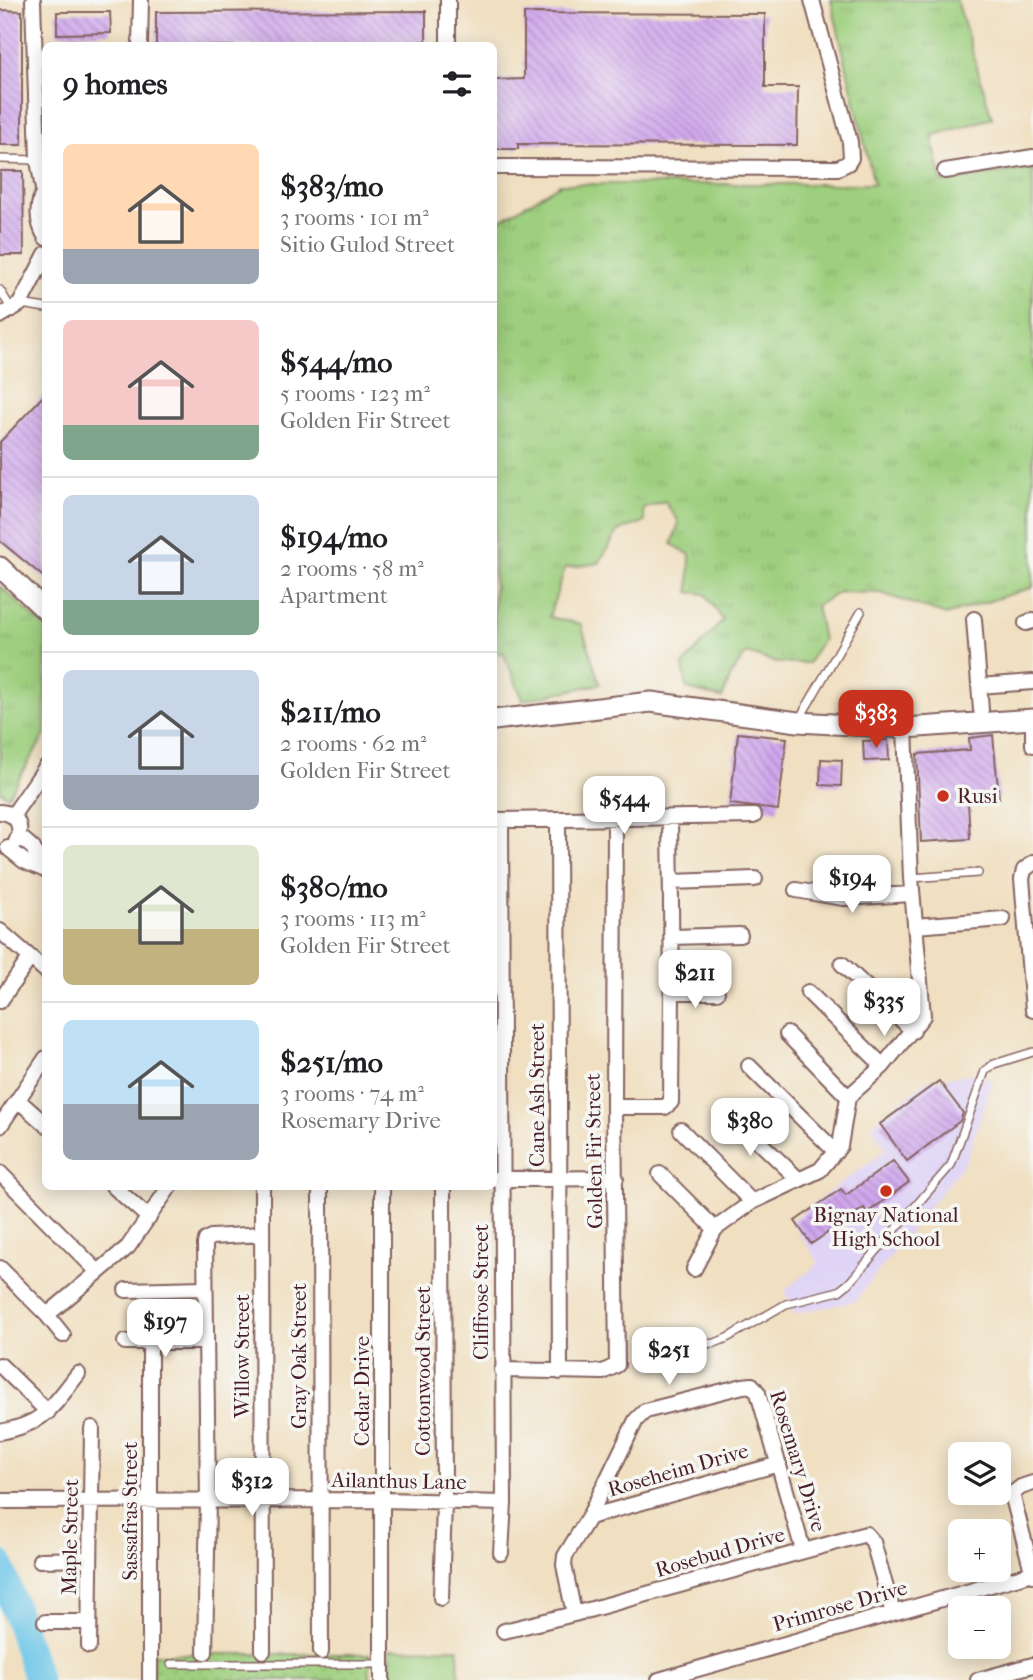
<!DOCTYPE html>
<meta charset="utf-8">
<style>
:root{--surface:#fff;--page:#f6f6f6;--text:#202124;--muted:#757577;--line:#e0e0e0;--accent:#c8321e}
body{margin:0;font-family:"IM FELL French Canon",serif;background:var(--page);color:var(--text);height:100vh;display:flex;flex-direction:column;font-size:26px;white-space:nowrap}
*{box-sizing:border-box;margin:0}
p{font-size:23px;color:var(--muted)}
.icon{flex:none;width:38px;height:38px;fill:none;stroke:currentColor;stroke-width:2;stroke-linecap:round;stroke-linejoin:round}
.map{position:relative;flex:1;overflow:hidden}
.panel{position:absolute;left:42px;top:42px;width:455px;height:1148px;display:flex;flex-direction:column;background:var(--surface);border-radius:10px;box-shadow:0 4px 18px #0003}
.panel>*{flex:none}
.fabs{position:absolute;left:948px;top:1442px;display:grid;gap:14px}
.fabs a{display:grid;place-items:center;width:63px;height:63px;border-radius:10px;background:var(--surface);box-shadow:0 4px 18px #0003;font-size:35px}
.price{position:absolute;translate:-50% -60px;padding:0 16px;border-radius:14px;background:#fff;color:#222;font-size:23px;line-height:46px;filter:drop-shadow(0 2px 4px #0008)}
.price::after{content:'';position:absolute;left:50%;top:42px;width:21px;height:16px;margin-left:-10px;background:inherit;clip-path:polygon(0 0,100% 0,50% 100%)}
.price.active{background:var(--accent);color:#fff}
ul{padding:0;list-style:none}
li{display:flex;align-items:center;gap:21px;height:175px;padding:0 21px}
li+li{border-top:2px solid var(--line)}
li span{display:grid;place-items:center;flex:none;width:196px;height:140px;border-radius:10px;color:#555}
li>.icon{margin-inline-start:auto}
span .icon{width:84px;height:84px;fill:#fffc;stroke-width:1}
li b{font-size:30px}
h2{display:flex;justify-content:space-between;align-items:center;height:84px;padding:0 21px;font-size:30px}
.map>svg:first-child{display:block}
.built{fill:#dfd4f5}
.grass{fill:url(#grass-tufts);stroke:#747754;stroke-width:2}
.park{fill:url(#park-dots);stroke:#747754;stroke-width:2}
.pitch{fill:#9ecf7e;stroke:#747754;stroke-width:2}
.lines{fill:none;stroke-linecap:round;stroke-linejoin:round}
.river{stroke:#6ac5e8;stroke-width:28}
.building{fill:url(#building-back-hatch)}
.service-casing{stroke:#84625f;stroke-width:10}
.minor-casing{stroke:#84625f;stroke-width:18}
.secondary-casing{stroke:#84625f;stroke-width:23}
.service{stroke:#fff;stroke-width:7}
.minor{stroke:#fff;stroke-width:14}
.secondary{stroke:#fff;stroke-width:19}
.poi-dot{fill:#c8321e;stroke:#f6f6f2;stroke-width:2.5}
.labels{text-anchor:middle;dominant-baseline:central;stroke-width:7;stroke-linejoin:round;paint-order:stroke}
.poi-label{font-size:21px;fill:#4a1f2b;stroke:#f6f6f2;text-anchor:start}
.street-label{font-size:21px;fill:#4a1f2b;stroke:#f6f6f2}
</style>
<div class="map">
<svg width="1033" height="1680" viewBox="0 0 1033 1680">
<defs>
<pattern id="grass-tufts" width="24" height="20" patternUnits="userSpaceOnUse" patternTransform="scale(1.75)"><rect width="24" height="20" fill="#9ecf7e"/><path d="M3 7l-1-3M5 7V3M7 7l1-3M15 17l-1-3M17 17v-4M19 17l1-3" fill="none" stroke="#8ab16d"/></pattern>
<pattern id="park-dots" width="8" height="8" patternUnits="userSpaceOnUse" patternTransform="scale(1.75)"><rect width="8" height="8" fill="#9ecf7e"/><path d="M2 2h.1M6 6h.1" fill="none" stroke="#8ab16d" stroke-width="1.8" stroke-linecap="round"/></pattern>
<pattern id="building-back-hatch" width="6" height="6" patternUnits="userSpaceOnUse" patternTransform="scale(1.75)"><rect width="6" height="6" fill="#d0a7ed"/><path d="M-1 5l2 2M0 0l6 6M5-1l2 2" fill="none" stroke="#ab87c0"/></pattern>
</defs>
<rect width="100%" height="100%" fill="#f6f6f2"/>
<filter id="ink" filterUnits="userSpaceOnUse"><feTurbulence type="fractalNoise" baseFrequency=".0143" numOctaves="2"/><feDisplacementMap in="SourceGraphic" scale="14" xChannelSelector="R" yChannelSelector="G"/><feConvolveMatrix kernelMatrix="1 2 1 2 8 2 1 2 1" color-interpolation-filters="sRGB"/></filter>
<filter id="wash" filterUnits="userSpaceOnUse"><feTurbulence type="fractalNoise" baseFrequency=".00686" numOctaves="4" result="noise"/><feDisplacementMap in="SourceGraphic" scale="28" xChannelSelector="R" yChannelSelector="G"/><feGaussianBlur stdDeviation="1.57" result="paint"/><feColorMatrix in="noise" values="0 0 0 0 0 0 0 0 0 0 0 0 0 0 0 0 0 1.4 0 .05"/><feComposite in="paint" operator="in"/></filter>
<g filter="url(#wash)">
<rect width="100%" height="100%" fill="#f0dfc0"/>
<path class="built" d="M975,1073l18,8 -27,80 -111,140 -62,13 -8,-24 34,-27 -29,-42 96,-71 -15,-25 55,-44z"/>
<path class="grass" d="M831,0h126l35,118 -60,18 10,46 91,-14v419l-87,28 -65,-22 -41,-1 -24,14 7,33 -15,24h-31l-30,-10 -15,20 -10,25 -35,-9 -4,-24 40,-45 -18,-26 -16,-2 1,-37 -18,-11 7,-22 -14,-20 -22,7 2,13 -27,9 -19,32 -34,5 -16,49 32,7 19,60 -77,16 -20,-48 -9,2v-430l66,-40h314z
M0,586l46,42 -1,107 -37,61 -8,-5z"/>
<path class="park" d="M153,1654h217v26h-217z"/>
<path class="pitch" d="M458,1648l1,32h-68l-1,-31z"/>
<g class="lines">
<path class="river" d="M0,1564l38,116"/>
</g>
<g id="blocks">
<path class="building" d="M0,10l22,1v134h-22z
M426,11v35h-270v-34z
M57,12h53l1,21 -54,1z
M524,13l241,1v73h33l-1,58 -279,-1v5h-24v-69l30,-1z
M0,171h23l1,84h-24z
M46,393v186l-46,-38v-99z
M738,733l49,5 -9,72 -48,-6z
M993,735l6,64 -31,3 2,37 -49,3 -4,-88 53,-4 -1,-12z
M888,740l1,20 -25,1 -1,-20z
M821,759l21,1 -1,26 -21,-1z
M939,1081l24,32 -3,8 -53,40 -27,-37z
M893,1161l16,21 -42,31 -3,-5 -53,36 -16,-23 46,-32 5,6z"/>
</g>
</g>
<g filter="url(#ink)">
<use href="#blocks" fill-opacity="0" stroke="#84625f" stroke-width="2"/>
<g class="lines">
<g class="service-casing">
<path id="service" d="M0,159l37,1
M0,290l12,20
M21,304l25,4
M800,718l61,-106
M912,878l66,-5
M691,1345l24,-2 12,-5 59,-34 53,-13 10,-8 102,-118 34,-94 9,-7 39,-12
M171,1664h211"/>
</g>
<g class="minor-casing">
<path id="minor" d="M33,0l5,160 5,29
M448,0v46
M140,46l1,-46
M494,167l344,1 10,-5 3,-5 -1,-16 -38,-142
M945,171l88,-14
M46,187c-10,17 -10,34 0,51
M0,316l20,-12 26,-50
M974,619l7,91
M1026,623l7,-2
M979,686l54,-4
M1033,719v26
M0,812c17,1 24,15 16,30
M13,815l33,-48
M558,819l2,553
M495,820l259,-4
M501,820l3,683 -3,50
M8,848l16,13 19,8 -10,-21 -14,-12
M1033,863l-9,7 -2,9 11,131
M671,882l84,-3
M796,890l47,8 69,-4
M915,926l88,-7
M0,931l46,40
M672,937l68,-2
M842,964l71,67
M672,992h45
M808,992l75,74
M0,1001l30,-43
M787,1034l61,63
M749,1066l87,86
M18,1100l28,25
M614,1107h51l6,-5 1,-110 -2,-174
M727,1111l71,68
M0,1126l46,-68
M681,1130l71,72
M0,1173l98,99
M660,1174l55,55
M495,1179l121,-1
M113,1186l36,32
M262,1186l1,465
M320,1186l1,466
M0,1268l47,47 16,20
M694,1269l21,-40 37,-27 68,-32 20,-24 8,-49 35,-31 40,-50 -12,-138 -6,-150
M126,1290l78,-2
M47,1315l81,-68 42,-61
M125,1342h81
M150,1342v338
M0,1365l48,47
M502,1370l101,2 14,-7 -3,-258 1,-288
M0,1432c45,-8 52,-25 78,-58
M1033,1483l-12,4 -9,7 21,81
M0,1501l383,-1 121,3
M589,1517l190,-53
M40,1560l50,-1
M441,1598l3,-95 -1,-317
M574,1614l-10,-49 1,-9 24,-39 47,-97 9,-9 98,-25 9,-1 6,8 45,157
M45,1622h44
M504,1631l70,-17 292,-80 7,8 20,71
M89,1646l3,-218
M205,1652l3,-151 -3,-257 1,-4 5,-3 51,-3
M382,1680v-494
M659,1680l374,-107
M978,1680l55,-15"/>
</g>
<g class="secondary-casing">
<path id="secondary" d="M0,567l46,44
M494,720l157,-18 147,20 107,6 128,-9"/>
</g>
<use href="#service" class="service"/>
<use href="#minor" class="minor"/>
<use href="#secondary" class="secondary"/>
</g>
</g>
<g class="poi-dot">
<circle cx="943" cy="796" r="7"/>
<circle cx="886" cy="1191" r="7"/>
</g>
<g class="labels">
<g class="poi-label">
<text x="957" y="796">Rusi</text>
<text x="886" y="1215" text-anchor="middle">Bignay National<tspan x="886" dy="24">High School</tspan></text>
</g>
<g class="street-label">
<text transform="translate(537 1095) rotate(-90)">Cane Ash Street</text>
<text transform="translate(594 1151) rotate(-91)">Golden Fir Street</text>
<text transform="translate(481 1292) rotate(-90)">Cliffrose Street</text>
<text transform="translate(242 1356) rotate(-90)">Willow Street</text>
<text transform="translate(299 1356) rotate(-90)">Gray Oak Street</text>
<text transform="translate(423 1371) rotate(-90)">Cottonwood Street</text>
<text transform="translate(362 1391) rotate(-90)">Cedar Drive</text>
<text transform="translate(798 1461) rotate(73)">Rosemary Drive</text>
<text transform="translate(678 1470) rotate(-16)">Roseheim Drive</text>
<text transform="translate(399 1481) rotate(1)">Ailanthus Lane</text>
<text transform="translate(130 1511) rotate(-90)">Sassafras Street</text>
<text transform="translate(70 1537) rotate(-89)">Maple Street</text>
<text transform="translate(720 1552) rotate(-16)">Rosebud Drive</text>
<text transform="translate(840 1606) rotate(-16)">Primrose Drive</text>
</g>
</g>
</svg>
<div class="fabs">
<a><svg class="icon" aria-label="layers" viewBox="0 0 24 24"><path d="M12 4l9 5-9 5-9-5zM3 14l9 5 9-5"/></svg></a>
<a>+</a>
<a>−</a>
</div>
<b class="price active" style="left:876px;top:750px">$383</b>
<b class="price" style="left:624px;top:836px">$544</b>
<b class="price" style="left:852px;top:915px">$194</b>
<b class="price" style="left:695px;top:1010px">$211</b>
<b class="price" style="left:884px;top:1038px">$335</b>
<b class="price" style="left:750px;top:1158px">$380</b>
<b class="price" style="left:165px;top:1359px">$197</b>
<b class="price" style="left:669px;top:1387px">$251</b>
<b class="price" style="left:252px;top:1518px">$312</b>
<section class="panel">
<h2>9 homes<svg class="icon" aria-label="filters" viewBox="0 0 24 24"><path d="M4 7h16M4 17h16"/><circle cx="9" cy="7" r="2"/><circle cx="15" cy="17" r="2"/></svg></h2>
<ul>
<li><span style="background:linear-gradient(#ffd9b3 75%,#9aa5b1 0)"><svg class="icon" aria-label="home" viewBox="0 0 24 24"><path d="M3 11l9-7 9 7M6 9v11h12V9"/></svg></span><div><b>$383/mo</b><p>3 rooms · 101 m²</p><p>Sitio Gulod Street</p></div></li>
<li><span style="background:linear-gradient(#f6c9c9 75%,#7fa58c 0)"><svg class="icon" aria-label="home" viewBox="0 0 24 24"><path d="M3 11l9-7 9 7M6 9v11h12V9"/></svg></span><div><b>$544/mo</b><p>5 rooms · 123 m²</p><p>Golden Fir Street</p></div></li>
<li><span style="background:linear-gradient(#c9d6e8 75%,#7fa58c 0)"><svg class="icon" aria-label="home" viewBox="0 0 24 24"><path d="M3 11l9-7 9 7M6 9v11h12V9"/></svg></span><div><b>$194/mo</b><p>2 rooms · 58 m²</p><p>Apartment</p></div></li>
<li><span style="background:linear-gradient(#c9d6e8 75%,#9aa5b1 0)"><svg class="icon" aria-label="home" viewBox="0 0 24 24"><path d="M3 11l9-7 9 7M6 9v11h12V9"/></svg></span><div><b>$211/mo</b><p>2 rooms · 62 m²</p><p>Golden Fir Street</p></div></li>
<li><span style="background:linear-gradient(#dfe7d0 60%,#c2b280 0)"><svg class="icon" aria-label="home" viewBox="0 0 24 24"><path d="M3 11l9-7 9 7M6 9v11h12V9"/></svg></span><div><b>$380/mo</b><p>3 rooms · 113 m²</p><p>Golden Fir Street</p></div></li>
<li><span style="background:linear-gradient(#bfe0f5 60%,#9aa5b1 0)"><svg class="icon" aria-label="home" viewBox="0 0 24 24"><path d="M3 11l9-7 9 7M6 9v11h12V9"/></svg></span><div><b>$251/mo</b><p>3 rooms · 74 m²</p><p>Rosemary Drive</p></div></li>
</ul>
</section>
</div>
